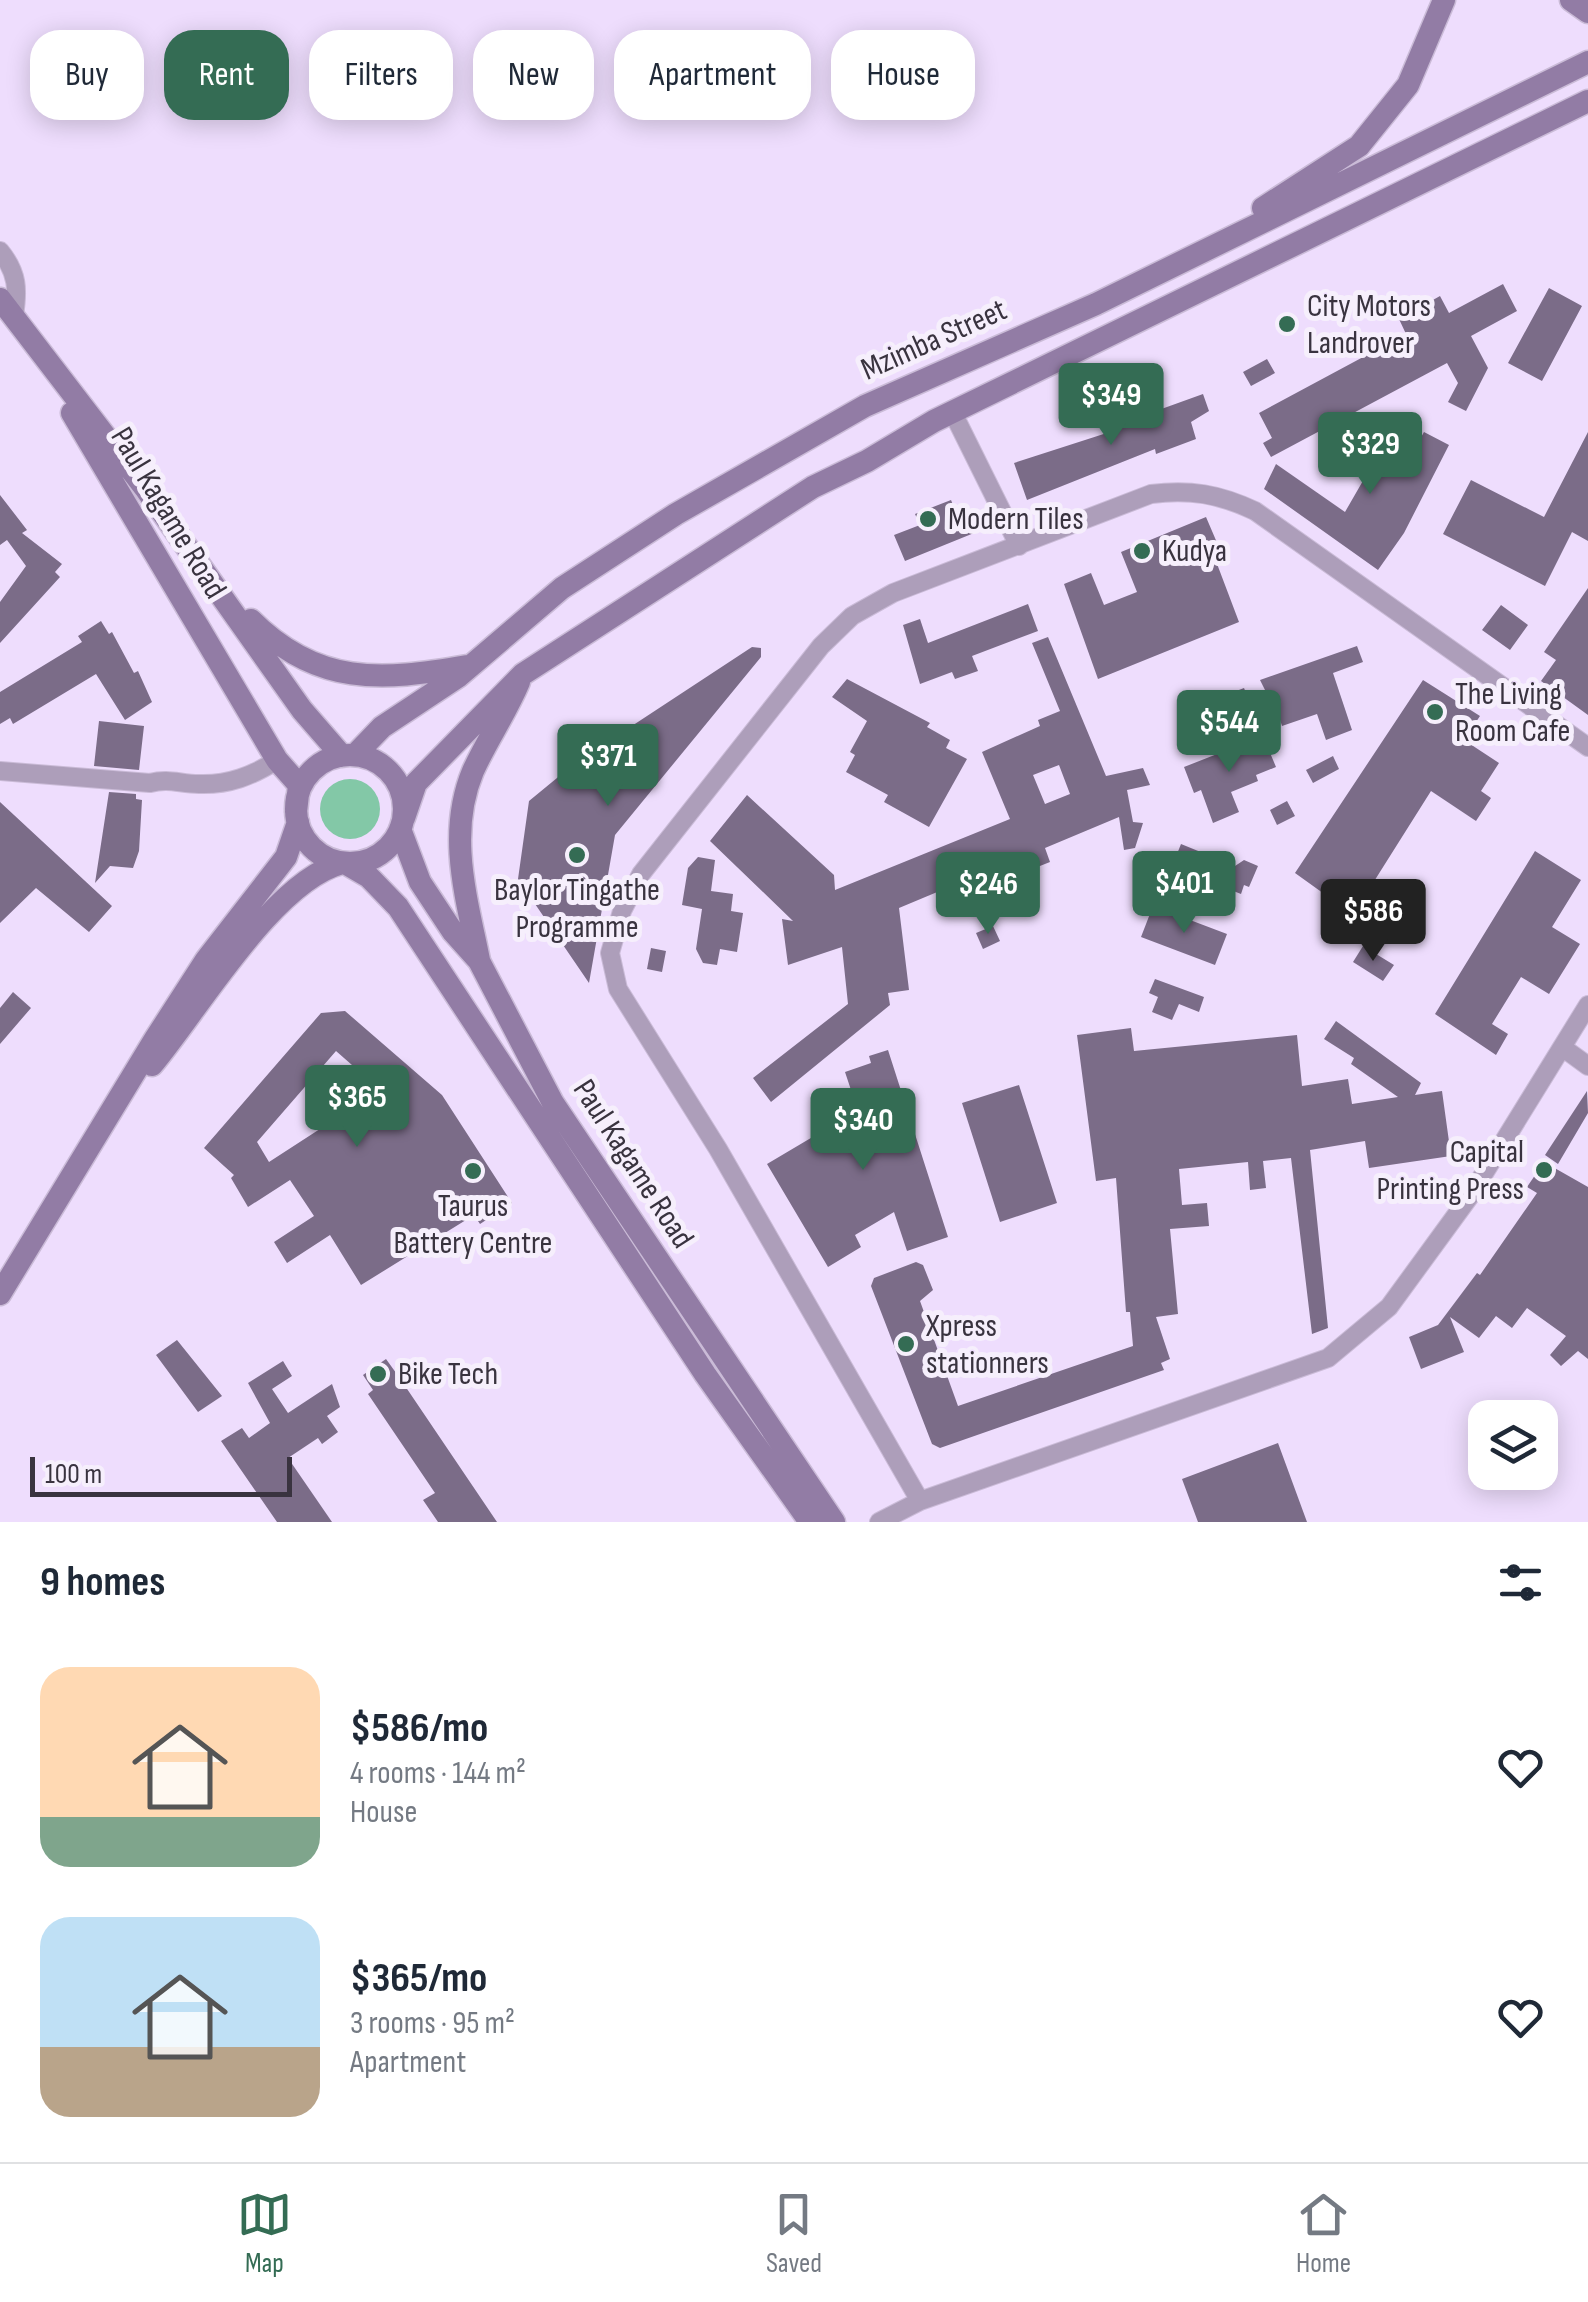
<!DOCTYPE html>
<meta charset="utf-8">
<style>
:root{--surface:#fff;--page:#f6f6f7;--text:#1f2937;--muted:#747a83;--line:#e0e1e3;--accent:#346c54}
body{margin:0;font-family:"Sofia Sans Condensed",sans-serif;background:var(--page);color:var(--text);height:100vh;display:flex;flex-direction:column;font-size:38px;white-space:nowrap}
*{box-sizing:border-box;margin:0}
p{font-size:32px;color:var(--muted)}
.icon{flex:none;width:55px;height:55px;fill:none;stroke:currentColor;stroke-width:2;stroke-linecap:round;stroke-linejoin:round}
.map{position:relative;height:1522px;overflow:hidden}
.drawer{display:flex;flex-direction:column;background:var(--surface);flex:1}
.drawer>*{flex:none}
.banner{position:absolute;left:30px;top:30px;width:1000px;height:90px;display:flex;gap:20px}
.fabs{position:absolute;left:1468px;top:1400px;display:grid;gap:20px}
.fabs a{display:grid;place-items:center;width:90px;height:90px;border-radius:20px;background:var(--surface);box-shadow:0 5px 25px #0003;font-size:50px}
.scale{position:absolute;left:30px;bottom:25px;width:262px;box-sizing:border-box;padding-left:10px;border:5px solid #39333f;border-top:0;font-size:28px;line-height:35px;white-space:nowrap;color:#39333f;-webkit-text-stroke:8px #f6effc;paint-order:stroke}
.price{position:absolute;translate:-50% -85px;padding:0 22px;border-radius:10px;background:var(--accent);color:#fff;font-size:32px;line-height:65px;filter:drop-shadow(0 2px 5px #0008)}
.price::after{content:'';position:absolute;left:50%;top:60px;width:30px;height:22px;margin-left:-15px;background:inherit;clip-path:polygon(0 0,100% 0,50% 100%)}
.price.current{background:#222;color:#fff}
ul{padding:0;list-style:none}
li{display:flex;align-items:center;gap:30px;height:250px;padding:0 40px}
li span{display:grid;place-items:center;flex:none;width:280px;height:200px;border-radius:30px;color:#555}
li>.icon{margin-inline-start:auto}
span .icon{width:120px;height:120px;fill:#fffc;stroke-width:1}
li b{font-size:42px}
h2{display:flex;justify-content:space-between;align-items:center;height:120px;padding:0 40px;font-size:42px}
.pill{padding:0 35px;border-radius:30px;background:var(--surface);box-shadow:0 5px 25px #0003;font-size:35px;line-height:90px}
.pill.current{background:var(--accent);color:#fff}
.tabs{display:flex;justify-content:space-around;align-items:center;height:140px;border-top:2px solid var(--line);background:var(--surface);font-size:28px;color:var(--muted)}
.tabs a{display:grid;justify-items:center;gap:5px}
.tabs .current{color:var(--accent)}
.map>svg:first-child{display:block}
.green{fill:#83c8a7}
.building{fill:#7b6c88;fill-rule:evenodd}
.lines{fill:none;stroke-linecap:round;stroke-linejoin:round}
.street-casing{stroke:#cabbd7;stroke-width:20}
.secondary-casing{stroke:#cabbd7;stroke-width:25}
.street{stroke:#ad9eba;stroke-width:18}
.secondary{stroke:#927ca5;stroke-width:22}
.poi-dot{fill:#346c54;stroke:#f6effc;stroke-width:4}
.labels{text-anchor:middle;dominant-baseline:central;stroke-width:10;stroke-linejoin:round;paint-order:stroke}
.poi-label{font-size:32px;fill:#39333f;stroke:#f6effc;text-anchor:start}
.street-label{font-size:32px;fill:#39333f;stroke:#f6effc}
</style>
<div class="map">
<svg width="1588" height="1522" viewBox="0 0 1588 1522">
<rect width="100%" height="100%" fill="#eeddfd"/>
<path class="green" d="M320 809a30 30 0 1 1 60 0a30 30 0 1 1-60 0Z"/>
<path class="building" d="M1503,284l14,27 -46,25 17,32 -22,43 -18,-9 10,-19 -11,-20 -176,94 -8,-14 9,-5 -13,-25 147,-79 -7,-15 41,-23 9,17z
M1549,288l33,18 -40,75 -34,-18z
M1267,359l8,14 -24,13 -8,-14z
M1203,394l6,17 -18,11 5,17 -40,15 -1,-5 -128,51 -13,-37 130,-42 -2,-5z
M1394,427l25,14 5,-9 25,13 -45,88 -26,37 -114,-81 12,-25 69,48z
M1588,432v109l-16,-9 -27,54 -102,-52 28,-54 73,37z
M0,495l27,35 -5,3 40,31 -7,8 5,5 -60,66v-41l26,-36 -19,-26 -7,5z
M951,500l4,10 13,-5 11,26 -74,30 -11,-26 26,-10 -5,-11z
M1206,517l12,28 -7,3 28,74 -141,57 -34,-95 27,-11 13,32 33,-13 -16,-40z
M1588,588v127l-47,-34 15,-21 -12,-8z
M1028,604l10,27 -66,25 6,15 -23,8 -3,-7 -32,12 -17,-59 17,-6 8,24z
M1501,605l27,20 -18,25 -28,-20z
M101,621l8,13 3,-2 22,41 4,-2 14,31 -27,18 -29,-46 -83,50 -3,-6 -10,6v-32l82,-50 -4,-6z
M1048,637l58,139 37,-8 7,17 -23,5 6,32 10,1 -8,25 -11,2 -5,-33 -74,31 5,14 -48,19 -5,-14 -98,41 10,82 -21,3 2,12 -119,97 -18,-24 95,-74 -6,-57 -54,18 -6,-46 11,2 -83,-80 37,-46 87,80 1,15 175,-71 -28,-67 58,-26 -2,-6 22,-9 -28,-68zM1059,765l11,29 -25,10 -12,-29z
M1357,646l6,16 -30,11 19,57 -26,10 -9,-26 -35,12 -10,-31 -4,1 -8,-16z
M752,647l9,1v9l-146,178 -26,148 -71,-104 11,-78 45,-37z
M847,679l83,44 -3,4 23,13 -4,8 21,11 -38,68 -45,-25 4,-7 -42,-23 9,-17 -5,-3 17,-31 -35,-24z
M1423,680l57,36 -16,24 35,23 -18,28 10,7 -15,23 -45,-30 -70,111 -20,4 -46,-33z
M1244,688l6,15 -29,12 4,8 -28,11 -9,-24z
M99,721l45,5 -5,44 -45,-4z
M1263,736l13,31 -20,8 2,6 -27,11 8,20 -26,11 -12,-33 -7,3 -10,-26z
M1333,756l6,13 -26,14 -7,-13z
M109,792l27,2v5l6,1 -3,51 -6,17 -23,-2 -15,17z
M1287,801l8,15 -18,9 -7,-15z
M0,802l112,104 -23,26 -53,-44 -36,35z
M1181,844l54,22 9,-6 14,6 -9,21 -5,-2 -3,9 -58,-23 -10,-7z
M1535,851l46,29 -29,47 28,17 -31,50 -28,-17 -29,47 16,10 -12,21 -61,-41z
M698,857l17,3 -4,31 22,3 -2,17 12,2 -6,39 -17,-3 -3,16 -14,-2 -7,-14 6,-40 -20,-4 6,-37z
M1153,906l74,28 -12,31 -74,-28z
M993,926l7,15 -17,8 -7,-16z
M1363,946l31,19 -11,16 -30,-19z
M651,948l15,3 -4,21 -15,-3z
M1155,979l49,18 -5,15 -20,-8 -7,16 -20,-8 6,-15 -9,-4z
M13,992l18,16 -31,36v-36z
M345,1011l97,84 70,108 -32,21 -6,-9 -113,70 -31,-50 -43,28 -13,-21 40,-26 -24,-36 -42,27 -17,-29 3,-3 -30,-27 117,-135zM336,1051l40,35 -16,17 -91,59 -12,-20z
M1336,1021l85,62 -6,12 27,-4 9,65 -82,12 -4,-27 -55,9 18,178 -16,6 -21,-176 -28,3 3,27 -16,2 -2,-28 -69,7 3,36 25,-2 2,23 -39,3 8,85 -22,3 14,42 -9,4 3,7 -224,78 -8,-4 -61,-158 3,-8 42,-16 7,3 10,25 -13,11 38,105 175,-60 -3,-34h-4l-10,-134 -20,3 -19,-146 54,-7 3,23 163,-16 5,51 46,-7 4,25 46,-7 -47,-33 3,-6 -30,-19z
M888,1050l60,187 -41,14 -13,-39 -39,23 6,12 -33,20 -61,-103 54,-32 5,9 7,-4 10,16 24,-15 -22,-66 26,-9 -2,-7z
M1019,1085l38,118 -57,19 -38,-119z
M1587,1091l1,22 -30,51 -13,-9z
M1544,1162l44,25v172l-10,-8 -17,15 -11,-11 16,-19 -39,-28 -15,20 -16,-12 -17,22 -29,-21 14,35 -43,17 -12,-32 29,-12 39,-52 3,2 57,-82 -10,-6z
M177,1340l45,56 -24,16 -42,-57z
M386,1359l13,18 98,145h-59l-15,-22 12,-7 -67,-99 5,-4 -10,-15z
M283,1361l9,15 -20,13 16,24 44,-29 8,23 -13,9 11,16 -16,12 -4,-6 -30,20 44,64h-55l-56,-81 21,-13 7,10 21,-15 -22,-40z
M1278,1443l29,79h-109l-16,-43z"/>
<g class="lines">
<g class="street-casing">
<path id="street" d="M0,251c18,22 18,39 14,65
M953,413l66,133
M0,771l150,12c19,-5 30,1 49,1 30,1 53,-8 78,-24
M1562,1047l26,19
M920,1501l-202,-352 -100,-160 -8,-36 12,-42 19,-37 180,-228 31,-30 41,-23 258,-99c39,-5 68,0 104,17l333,236
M879,1522l41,-21 408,-143 61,-51 81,-111 118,-191"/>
</g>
<g class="secondary-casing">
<path id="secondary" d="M1571,0l17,12
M1263,208l96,-62 49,-61 36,-85
M0,299l145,189 157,222 40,46
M72,413l205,347 22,25 -3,27
M251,620c66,66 130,61 216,46
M355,755l27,-28 77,-51 103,-88 114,-74 189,-108 231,-102 492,-242
M296 809a54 54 0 1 1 108 0a54 54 0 1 1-108 0Z
M404,818l12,-35 107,-109 290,-187 54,-26 67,-40 654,-320
M400,829l20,53 33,50 26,29 74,142 281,419
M345,863l24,14 29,30 307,467 105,148
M479,960c-13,-64 -32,-127 -6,-189 14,-31 33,-58 46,-89
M152,1065c47,-56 121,-184 190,-202
M0,1294l155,-255 51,-79 80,-103 12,-35"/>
</g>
<use href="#street" class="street"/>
<use href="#secondary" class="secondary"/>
</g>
<g class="poi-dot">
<circle cx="1287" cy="324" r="10"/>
<circle cx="928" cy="519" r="10"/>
<circle cx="1142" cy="551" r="10"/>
<circle cx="1435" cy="712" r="10"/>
<circle cx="577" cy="855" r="10"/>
<circle cx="1544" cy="1170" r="10"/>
<circle cx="473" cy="1171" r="10"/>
<circle cx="906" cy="1344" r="10"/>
<circle cx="378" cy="1374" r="10"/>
</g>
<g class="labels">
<g class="poi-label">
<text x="1307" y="306">City Motors<tspan x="1307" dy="37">Landrover</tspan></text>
<text x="948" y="519">Modern Tiles</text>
<text x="1162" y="551">Kudya</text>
<text x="1455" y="694">The Living<tspan x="1455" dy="37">Room Cafe</tspan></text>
<text x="577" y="890" text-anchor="middle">Baylor Tingathe<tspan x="577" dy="37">Programme</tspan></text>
<text x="1524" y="1152" text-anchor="end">Capital<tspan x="1524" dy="37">Printing Press</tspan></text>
<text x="473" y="1206" text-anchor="middle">Taurus<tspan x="473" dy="37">Battery Centre</tspan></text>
<text x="926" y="1326">Xpress<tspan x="926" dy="37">stationners</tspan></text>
<text x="398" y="1374">Bike Tech</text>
</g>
<g class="street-label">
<text transform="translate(934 340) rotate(-24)">Mzimba Street</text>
<text transform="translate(168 513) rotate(59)">Paul Kagame Road</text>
<text transform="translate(633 1164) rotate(57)">Paul Kagame Road</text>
</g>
</g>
</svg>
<div class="fabs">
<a><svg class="icon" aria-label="layers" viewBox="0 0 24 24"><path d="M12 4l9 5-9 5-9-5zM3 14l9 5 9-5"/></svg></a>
</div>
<div class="scale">100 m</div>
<b class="price" style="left:1111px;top:448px">$349</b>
<b class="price" style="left:1370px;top:497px">$329</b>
<b class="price" style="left:1229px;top:775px">$544</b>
<b class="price" style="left:608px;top:809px">$371</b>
<b class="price" style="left:1184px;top:936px">$401</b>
<b class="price" style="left:988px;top:937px">$246</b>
<b class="price current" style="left:1373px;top:964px">$586</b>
<b class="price" style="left:357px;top:1150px">$365</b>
<b class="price" style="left:863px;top:1173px">$340</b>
<div class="banner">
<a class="pill">Buy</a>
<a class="pill current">Rent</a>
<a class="pill">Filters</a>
<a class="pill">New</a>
<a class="pill">Apartment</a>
<a class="pill">House</a>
</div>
</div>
<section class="drawer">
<h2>9 homes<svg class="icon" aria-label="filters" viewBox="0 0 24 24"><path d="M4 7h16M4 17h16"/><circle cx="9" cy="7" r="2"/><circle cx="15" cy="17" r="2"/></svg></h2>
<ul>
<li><span style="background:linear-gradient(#ffd9b3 75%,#7fa58c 0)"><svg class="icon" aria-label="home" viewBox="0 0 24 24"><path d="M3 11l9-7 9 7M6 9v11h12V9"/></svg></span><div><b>$586/mo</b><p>4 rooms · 144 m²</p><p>House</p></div><svg class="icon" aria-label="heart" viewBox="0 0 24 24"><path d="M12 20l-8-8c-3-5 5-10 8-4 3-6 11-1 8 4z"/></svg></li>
<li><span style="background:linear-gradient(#bfe0f5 65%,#b9a48a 0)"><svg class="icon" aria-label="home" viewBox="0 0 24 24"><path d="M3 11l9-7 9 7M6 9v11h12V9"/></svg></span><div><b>$365/mo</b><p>3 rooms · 95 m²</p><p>Apartment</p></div><svg class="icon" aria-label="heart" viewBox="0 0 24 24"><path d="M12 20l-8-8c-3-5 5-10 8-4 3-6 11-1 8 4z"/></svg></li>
</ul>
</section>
<nav class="tabs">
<a class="current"><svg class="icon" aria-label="map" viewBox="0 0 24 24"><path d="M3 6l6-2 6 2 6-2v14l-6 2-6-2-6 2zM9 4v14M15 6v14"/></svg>Map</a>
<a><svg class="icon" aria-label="saved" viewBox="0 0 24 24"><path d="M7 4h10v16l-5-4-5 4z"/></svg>Saved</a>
<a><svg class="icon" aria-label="home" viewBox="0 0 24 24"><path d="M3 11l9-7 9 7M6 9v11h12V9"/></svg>Home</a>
</nav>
